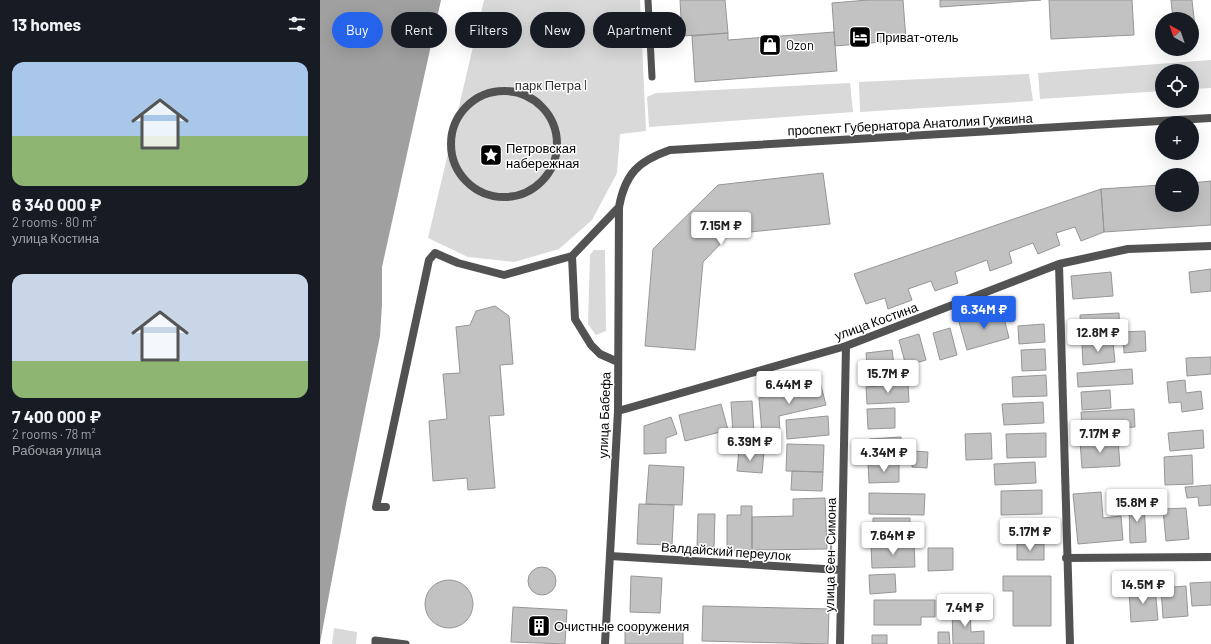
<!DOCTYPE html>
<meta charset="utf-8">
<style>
:root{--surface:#171b24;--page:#20242c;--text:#f1f3f6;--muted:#9ea1a6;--accent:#2563eb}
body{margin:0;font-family:Barlow,sans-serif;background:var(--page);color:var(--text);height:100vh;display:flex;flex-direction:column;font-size:15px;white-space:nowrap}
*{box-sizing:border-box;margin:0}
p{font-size:13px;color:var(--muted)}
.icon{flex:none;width:22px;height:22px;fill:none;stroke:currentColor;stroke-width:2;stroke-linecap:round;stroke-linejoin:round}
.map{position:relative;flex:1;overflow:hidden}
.details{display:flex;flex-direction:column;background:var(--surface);width:320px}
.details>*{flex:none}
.guide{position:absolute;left:12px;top:12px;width:380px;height:36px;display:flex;gap:8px}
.needle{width:26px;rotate:320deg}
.fabs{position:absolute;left:835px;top:12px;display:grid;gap:8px}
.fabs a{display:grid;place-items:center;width:44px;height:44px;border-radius:50%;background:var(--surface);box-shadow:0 4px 16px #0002;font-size:20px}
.price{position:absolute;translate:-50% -34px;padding:0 9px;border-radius:4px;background:#fff;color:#222;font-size:13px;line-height:26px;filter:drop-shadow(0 1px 2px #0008)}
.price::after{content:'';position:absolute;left:50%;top:24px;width:12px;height:9px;margin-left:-6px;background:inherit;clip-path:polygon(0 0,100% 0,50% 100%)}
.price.selected{background:var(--accent);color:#fff}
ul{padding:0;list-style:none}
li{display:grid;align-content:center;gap:8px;height:212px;padding:0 12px}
li span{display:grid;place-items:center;height:124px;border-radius:12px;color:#555}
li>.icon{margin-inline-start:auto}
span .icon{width:72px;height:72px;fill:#fffc;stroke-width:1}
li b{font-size:17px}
h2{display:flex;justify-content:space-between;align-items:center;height:48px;padding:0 12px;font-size:17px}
.chip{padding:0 14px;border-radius:18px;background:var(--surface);box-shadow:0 4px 16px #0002;font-size:14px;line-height:36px}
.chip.selected{background:var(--accent);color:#fff}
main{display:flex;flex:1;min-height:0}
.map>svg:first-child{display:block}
.green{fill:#d9d9d9}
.water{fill:#a0a0a0}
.building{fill:#c2c2c2;stroke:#969696}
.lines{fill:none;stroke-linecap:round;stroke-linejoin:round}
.lane{stroke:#525252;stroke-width:7}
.street{stroke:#525252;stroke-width:8}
.labels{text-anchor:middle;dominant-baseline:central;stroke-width:3;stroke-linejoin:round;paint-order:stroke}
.poi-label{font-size:13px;fill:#000;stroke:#fff;text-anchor:start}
.park-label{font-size:13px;fill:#303030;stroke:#fff}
.street-label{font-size:13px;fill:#000;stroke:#fff}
</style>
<main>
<section class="details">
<h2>13 homes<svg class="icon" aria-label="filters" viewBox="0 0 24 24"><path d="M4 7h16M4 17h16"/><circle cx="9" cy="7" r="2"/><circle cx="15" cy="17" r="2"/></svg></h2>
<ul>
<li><span style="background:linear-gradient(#a9c7e8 60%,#8fb573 0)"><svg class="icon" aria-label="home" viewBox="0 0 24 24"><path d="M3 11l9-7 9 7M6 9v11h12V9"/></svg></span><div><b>6 340 000 ₽</b><p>2 rooms · 80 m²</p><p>улица Костина</p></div></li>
<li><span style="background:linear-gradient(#c9d6e8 70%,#8fb573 0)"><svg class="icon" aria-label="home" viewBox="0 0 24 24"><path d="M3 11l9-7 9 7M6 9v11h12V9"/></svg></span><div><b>7 400 000 ₽</b><p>2 rooms · 78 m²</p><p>Рабочая улица</p></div></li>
</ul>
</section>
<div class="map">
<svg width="891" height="644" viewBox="0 0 891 644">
<rect width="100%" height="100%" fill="#fff"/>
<path class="green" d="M164,0h156l6,131 -26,3 -3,39 -25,47 -33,29 -45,13 -46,-5 -40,-19z
M891,60v28l-19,1v-18h-30v20l-122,8 -2,-26z
M709,74l4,27 -173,11 -1,-30z
M530,83l3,29 -204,15 -2,-30 9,-4z
M274,250h11l1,81 -10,4 -8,-11 2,-69z
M14,628l23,4 -1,12h-24z"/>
<path class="water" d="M0,0h121l-59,267v38l-2,31 -34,168 -26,139z"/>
<path class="building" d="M360,0h45l3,33 -46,3z
M548,0h35l3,40 -71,6 -3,-43z
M620,0h101l-101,7z
M729,0h83l2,35 -83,4z
M851,0h21l3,27h-3v-8h-19z
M514,32l3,39 -142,11 -3,-46 36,-3v7z
M503,173l7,51 -100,10 -27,28 -8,88 -50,-4 8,-97 65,-64z
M891,181v44l-107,7 -3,-43 61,-4v20h30v-22z
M781,189l3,43 -23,9 -6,-14 -19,6 4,12 -22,9 -5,-11 -24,9 3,11 -22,8 -3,-11 -32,12 3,11 -23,8 -4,-10 -23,8 4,11 -24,9 -3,-11 -19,6 -12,-30z
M891,269v22l-20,2 -2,-21z
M791,272l2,24 -40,3 -2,-23z
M175,306l14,10 4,48 -13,1 4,50 -15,1 6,72 -27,2 -1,-12 -34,3 -4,-60 18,-2 -4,-45 17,-1 -4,-46 14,-2 6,-14z
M682,310l7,28 -42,12 -8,-28z
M799,313l1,23 -39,2 -1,-23z
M724,324l1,18 -26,2 -1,-18z
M630,328l7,27 -17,5 -7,-27z
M825,331l1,20 -22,2 -1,-21z
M599,334l7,26 -20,6 -7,-26z
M793,341l2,21 -32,3 -1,-21z
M725,349l1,21 -24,1 -1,-21z
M572,350l3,23 -27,3 -2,-23z
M891,357v17l-24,2 -1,-18z
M812,369l1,15 -55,3 -1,-14z
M726,375l1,21 -34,1 -1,-20z
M865,380l1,13 15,-2 2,18 -21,3 -1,-10 -12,1 -2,-21z
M500,382l6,23 -47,11 1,16 -18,2 -3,-36z
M588,384l1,18 -42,2 -1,-17z
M790,390l1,18 -29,2 -1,-18z
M432,401l2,32 -21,2 -2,-33z
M723,402l1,21 -40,2 -2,-21z
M401,404l7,26 -43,11 -6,-26z
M575,408v20l-27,1 -1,-20z
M814,409l1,18 -53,3 -1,-18z
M508,416l1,19 -42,4 -1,-19z
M351,417l6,17 -11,4v15l-22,1v-28z
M883,430l1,18 -34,3 -2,-18z
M671,433l1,26 -26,1 -1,-26z
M726,433v24l-39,1 -1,-24z
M581,437l1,17 -32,2 -1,-17z
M798,439l2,27 -38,2 -2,-27z
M467,444l37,1 -1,27 -37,-1z
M419,450l25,2 -2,21 -25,-2z
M593,451l15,1 -1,16 -15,-1z
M872,455l1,29 -28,1 -1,-28z
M715,462l1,21 -41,2 -1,-21z
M548,463h31v19l-30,1z
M329,465l35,2 -2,38 -36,-1z
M472,471l31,1 -1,19 -31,-1z
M891,485v20l-12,1 -1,-9 -11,1 -2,-11z
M722,490v24l-41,1v-24z
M781,492l2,26 18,-2 2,24 -45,4 -5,-50z
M549,493l56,1 -1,21 -55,-1z
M505,498l2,51 -75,1v-33l41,-1v-17z
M824,502l2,40 -16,1 -1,-40z
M319,504l35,1 -2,40 -35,-1z
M421,506h11v44h-25v-35h14z
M866,508l3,31 -23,2 -3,-32z
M378,514h17l-1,33 -17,-1z
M553,518h37v21l-37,-1z
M594,544l1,23 -43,1 -1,-23z
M697,544h27v16h-27z
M608,548h25v22l-25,1z
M208 581a14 14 0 1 1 28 0a14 14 0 1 1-28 0Z
M575,574l1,18 -26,2 -1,-19z
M311,576l31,2 -2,35 -30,-1z
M683,576h48v50h-38v-35h-10z
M105 604a24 24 0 1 1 48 0a24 24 0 1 1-48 0Z
M891,582v23l-19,1 -2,-23z
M866,586l2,30 -25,2 -2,-30z
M835,587l3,33 -27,2 -2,-33z
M554,600h61v17h-14v8h-47z
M383,606l126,3 -1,35 -126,-3z
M193,607l54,3 -2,34 -54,-2z
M650,607l1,25 13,-1v13h-31l-1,-36z
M305,630l58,1v13h-58z
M618,632h11l1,12h-12z
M552,635h15v9h-15z"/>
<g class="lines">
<path class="lane" d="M328,0l4,77
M55,644v-4l31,4"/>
<path class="street" d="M131 144a53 53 0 1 1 106 0a53 53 0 1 1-106 0Z
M252,256l3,63 16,26 9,9 18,8
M739,264l11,380
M298,411l228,-65 213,-82 69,-15 83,-3
M66,507h-10l53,-247 6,-7 23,10 46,12 68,-19 47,-49
M290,556l231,14
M746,558l145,-1
M285,644l13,-233 1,-204c6,-33 19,-46 51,-57l541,-32
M520,644l6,-298"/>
</g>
<defs>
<g id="hotel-square" transform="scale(1.15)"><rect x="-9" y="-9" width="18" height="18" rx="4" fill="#000" stroke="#fff"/><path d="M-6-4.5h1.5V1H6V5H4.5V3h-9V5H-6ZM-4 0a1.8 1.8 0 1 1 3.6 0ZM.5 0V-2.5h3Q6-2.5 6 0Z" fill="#fff"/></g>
<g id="shop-square" transform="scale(1.15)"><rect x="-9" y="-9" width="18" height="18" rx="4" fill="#000" stroke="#fff"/><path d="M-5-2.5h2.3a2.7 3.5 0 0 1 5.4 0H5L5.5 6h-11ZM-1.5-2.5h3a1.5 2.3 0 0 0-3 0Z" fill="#fff"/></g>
<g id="sight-square" transform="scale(1.15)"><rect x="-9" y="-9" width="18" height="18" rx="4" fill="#000" stroke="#fff"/><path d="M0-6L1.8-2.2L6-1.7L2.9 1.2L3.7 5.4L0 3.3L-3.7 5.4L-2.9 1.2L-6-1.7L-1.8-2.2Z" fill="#fff"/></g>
<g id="building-square" transform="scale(1.15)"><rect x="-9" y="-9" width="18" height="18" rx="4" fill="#000" stroke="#fff"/><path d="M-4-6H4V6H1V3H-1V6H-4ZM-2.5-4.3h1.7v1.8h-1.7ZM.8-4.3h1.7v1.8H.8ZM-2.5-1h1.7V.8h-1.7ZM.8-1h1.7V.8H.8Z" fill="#fff"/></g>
</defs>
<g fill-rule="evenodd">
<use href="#hotel-square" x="540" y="37"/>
<use href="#shop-square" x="450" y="45"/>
<use href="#sight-square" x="171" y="155"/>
<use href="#building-square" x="219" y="626"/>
</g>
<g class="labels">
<g class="poi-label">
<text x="556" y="37">Приват-отель</text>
<text x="466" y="45">Ozon</text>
<text x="186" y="148">Петровская<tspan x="186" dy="15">набережная</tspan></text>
<text x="234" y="626">Очистные сооружения</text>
</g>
<g class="park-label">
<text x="231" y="85">парк Петра I</text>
</g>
<g class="street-label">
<text transform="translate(590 124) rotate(-3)">проспект Губернатора Анатолия Гужвина</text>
<text transform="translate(556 321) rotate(-20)">улица Костина</text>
<text transform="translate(284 415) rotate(-88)">улица Бабефа</text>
<text transform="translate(406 551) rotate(4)">Валдайский переулок</text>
<text transform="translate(510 555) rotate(-89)">улица Сен-Симона</text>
</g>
</g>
</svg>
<div class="fabs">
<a><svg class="needle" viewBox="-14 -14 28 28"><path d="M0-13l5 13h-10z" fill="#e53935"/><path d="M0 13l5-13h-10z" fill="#9ea1a6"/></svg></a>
<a><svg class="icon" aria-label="locate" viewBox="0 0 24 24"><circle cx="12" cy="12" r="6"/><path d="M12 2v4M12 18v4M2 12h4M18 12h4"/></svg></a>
<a>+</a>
<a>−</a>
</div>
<b class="price" style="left:401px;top:246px">7.15M ₽</b>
<b class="price selected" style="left:664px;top:330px">6.34M ₽</b>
<b class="price" style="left:778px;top:353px">12.8M ₽</b>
<b class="price" style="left:568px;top:394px">15.7M ₽</b>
<b class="price" style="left:469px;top:405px">6.44M ₽</b>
<b class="price" style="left:780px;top:454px">7.17M ₽</b>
<b class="price" style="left:430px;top:462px">6.39M ₽</b>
<b class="price" style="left:564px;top:473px">4.34M ₽</b>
<b class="price" style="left:817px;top:523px">15.8M ₽</b>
<b class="price" style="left:710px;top:552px">5.17M ₽</b>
<b class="price" style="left:573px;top:556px">7.64M ₽</b>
<b class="price" style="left:823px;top:605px">14.5M ₽</b>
<b class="price" style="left:645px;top:628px">7.4M ₽</b>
<div class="guide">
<a class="chip selected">Buy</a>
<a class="chip">Rent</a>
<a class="chip">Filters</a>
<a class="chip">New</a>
<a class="chip">Apartment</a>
</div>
</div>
</main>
